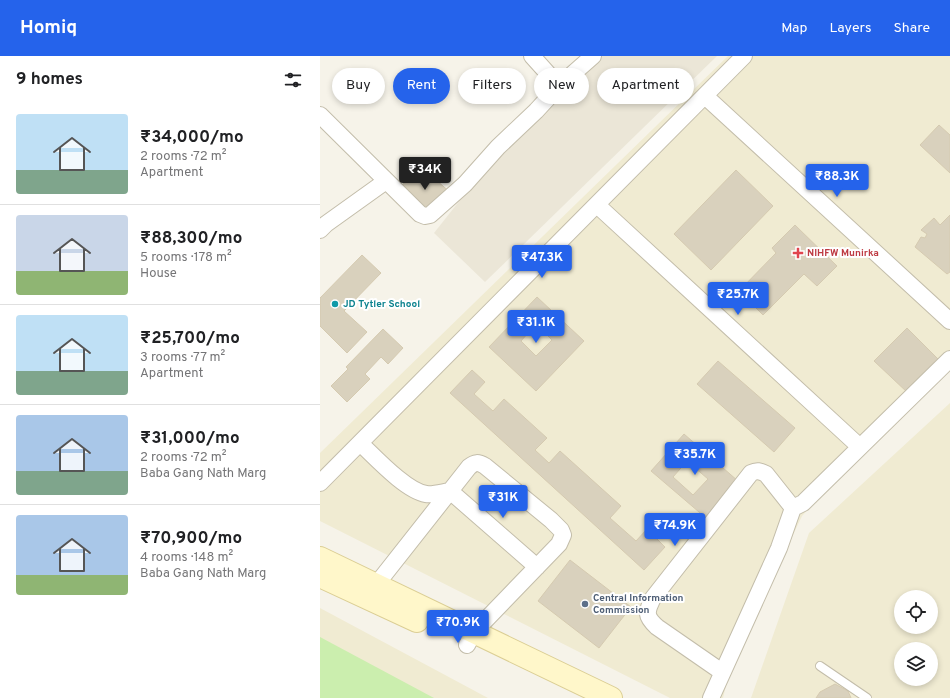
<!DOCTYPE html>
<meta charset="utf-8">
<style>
:root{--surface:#fff;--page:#f6f6f6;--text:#202124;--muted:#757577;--line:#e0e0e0;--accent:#2563eb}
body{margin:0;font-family:Overpass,sans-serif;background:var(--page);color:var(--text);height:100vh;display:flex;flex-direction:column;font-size:15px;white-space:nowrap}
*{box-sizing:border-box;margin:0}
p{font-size:13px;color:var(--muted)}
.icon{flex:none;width:22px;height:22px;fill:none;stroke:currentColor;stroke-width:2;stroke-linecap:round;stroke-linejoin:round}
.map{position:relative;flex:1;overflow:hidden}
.side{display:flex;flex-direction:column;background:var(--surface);width:320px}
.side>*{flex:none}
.hud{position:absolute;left:12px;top:12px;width:380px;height:36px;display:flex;gap:8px}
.tools{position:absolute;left:574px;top:534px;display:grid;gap:8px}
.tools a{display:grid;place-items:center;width:44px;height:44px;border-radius:50%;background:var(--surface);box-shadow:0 2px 6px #0003;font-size:20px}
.price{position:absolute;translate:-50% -34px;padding:0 9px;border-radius:4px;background:var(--accent);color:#fff;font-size:13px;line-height:26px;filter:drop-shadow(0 1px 2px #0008)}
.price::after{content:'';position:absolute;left:50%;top:24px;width:12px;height:9px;margin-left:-6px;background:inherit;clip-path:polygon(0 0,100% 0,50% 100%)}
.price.on{background:#222;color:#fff}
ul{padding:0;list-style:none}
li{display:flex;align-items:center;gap:12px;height:100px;padding:0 16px}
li+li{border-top:1px solid var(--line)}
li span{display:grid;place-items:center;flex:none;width:112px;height:80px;border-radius:4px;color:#555}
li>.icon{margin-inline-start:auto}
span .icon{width:48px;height:48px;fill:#fffc;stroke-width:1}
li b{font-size:17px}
h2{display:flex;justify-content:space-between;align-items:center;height:48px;padding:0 16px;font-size:17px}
.tag{padding:0 14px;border-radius:18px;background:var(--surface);box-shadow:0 2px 6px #0003;font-size:14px;line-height:36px}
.tag.on{background:var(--accent);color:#fff}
header{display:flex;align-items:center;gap:24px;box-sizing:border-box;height:56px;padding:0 20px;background:var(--accent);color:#fff}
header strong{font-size:19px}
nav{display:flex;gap:22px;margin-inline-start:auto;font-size:14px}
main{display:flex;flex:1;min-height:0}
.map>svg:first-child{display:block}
.residential{fill:#ebe6d7}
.education{fill:#f0ebd2;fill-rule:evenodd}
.green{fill:#cbeeae}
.building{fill:#d9d1bd;stroke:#d5cab0;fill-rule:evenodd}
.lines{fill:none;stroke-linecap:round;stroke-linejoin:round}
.lane-casing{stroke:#c3bdaa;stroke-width:10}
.street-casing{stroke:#c3bdaa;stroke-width:18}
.secondary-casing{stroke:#dbce94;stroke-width:24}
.lane{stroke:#fff;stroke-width:8}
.street{stroke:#fff;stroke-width:16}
.secondary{stroke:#fff7ca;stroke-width:22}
.health-dot{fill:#e0444e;stroke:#fff;stroke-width:1.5}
.culture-dot{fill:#0f9aa8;stroke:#fff;stroke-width:1.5}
.service-dot{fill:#5c6f8a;stroke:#fff;stroke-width:1.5}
.labels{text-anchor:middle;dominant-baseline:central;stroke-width:4;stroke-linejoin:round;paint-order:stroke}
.health-label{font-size:10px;font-weight:bold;fill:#be3a42;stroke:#fff;text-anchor:start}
.culture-label{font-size:10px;font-weight:bold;fill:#0d838f;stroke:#fff;text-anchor:start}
.service-label{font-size:10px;font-weight:bold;fill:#4e5e75;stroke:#fff;text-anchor:start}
</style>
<header>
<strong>Homiq</strong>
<nav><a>Map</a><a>Layers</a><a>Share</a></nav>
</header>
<main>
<section class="side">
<h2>9 homes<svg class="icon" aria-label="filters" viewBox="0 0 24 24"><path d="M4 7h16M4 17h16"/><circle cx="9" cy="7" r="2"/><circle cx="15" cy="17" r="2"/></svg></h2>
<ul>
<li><span style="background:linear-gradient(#bfe0f5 70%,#7fa58c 0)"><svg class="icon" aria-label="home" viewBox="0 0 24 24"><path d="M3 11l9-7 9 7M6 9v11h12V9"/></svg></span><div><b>₹34,000/mo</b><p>2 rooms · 72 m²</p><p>Apartment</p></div></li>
<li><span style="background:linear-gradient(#c9d6e8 70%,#8fb573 0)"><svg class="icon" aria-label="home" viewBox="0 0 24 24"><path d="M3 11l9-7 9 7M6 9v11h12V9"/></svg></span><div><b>₹88,300/mo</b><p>5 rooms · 178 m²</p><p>House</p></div></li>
<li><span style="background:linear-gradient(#bfe0f5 70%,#7fa58c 0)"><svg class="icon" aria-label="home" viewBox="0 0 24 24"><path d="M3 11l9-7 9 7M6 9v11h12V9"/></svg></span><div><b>₹25,700/mo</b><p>3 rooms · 77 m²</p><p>Apartment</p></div></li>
<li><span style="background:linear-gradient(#a9c7e8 70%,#7fa58c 0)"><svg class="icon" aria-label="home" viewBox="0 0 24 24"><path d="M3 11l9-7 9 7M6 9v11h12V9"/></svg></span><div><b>₹31,000/mo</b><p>2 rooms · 72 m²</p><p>Baba Gang Nath Marg</p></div></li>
<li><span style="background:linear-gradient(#a9c7e8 75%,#8fb573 0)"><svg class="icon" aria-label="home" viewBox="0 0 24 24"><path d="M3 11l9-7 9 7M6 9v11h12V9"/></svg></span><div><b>₹70,900/mo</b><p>4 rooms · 148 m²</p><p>Baba Gang Nath Marg</p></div></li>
</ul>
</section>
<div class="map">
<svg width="630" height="642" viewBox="0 0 630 642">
<rect width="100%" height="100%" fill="#f6f3e9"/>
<path class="residential" d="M263,0h134l-232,226 -51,-49 118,-149z"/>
<path class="education" d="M408,0h222v302l-148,158 -71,149 -8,33h-53l-350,-177v-68z
M630,347v295h-199l58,-165zM581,541h30v30h-30zM581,593h30v30h-30z
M0,552l168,90h-168z"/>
<path class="green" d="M0,581l114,61h-114z"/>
<path class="building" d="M619,69l11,10v38l-30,-28z
M101,111l30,26 -25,21 -27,-26z
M101,113l7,7 -7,7 -8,-7z
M416,114l37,36 -62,64 -37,-36z
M630,159v57l-3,2 -32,-27 6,-10 4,1 2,-4 -6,-4 13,-12 6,7z
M475,169l42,41 -20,20 -13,-12 -41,41 -24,-24 37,-38 -4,-5z
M42,199l19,18 -37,38 23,21 -20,21 -27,-27v-28z
M217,241l47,44 -48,50 -47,-44zM216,268l16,16 -16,16 -15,-15z
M587,272l33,33 -32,32 -34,-32z
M63,273l20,19 -15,16 -7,-7 -16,17 5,5 -23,23 -16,-16 17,-17 -2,-2z
M398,305l77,67 -21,24 -77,-68z
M152,314l13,12 -11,12 19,17 11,-12 43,39 -12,12 14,13 11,-12 61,55 -11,12 26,23 11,-12 18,18 -21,23 -194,-177z
M364,378l54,47 -32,37 -55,-47zM367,405l21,18 -15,16 -20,-18z
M250,504l61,47 -32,41 -61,-47z
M515,628l13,7 3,7h-35l4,-6z"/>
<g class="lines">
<g class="lane-casing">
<path id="lane" d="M500,610l47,32"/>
</g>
<g class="street-casing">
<path id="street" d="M212,0l27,30
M385,40l245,225
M0,59l100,99 5,2 5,-1 35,-31 33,-37 38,-36 23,-25 34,-30
M277,149l263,242
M0,174l6,-6 60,-43
M40,387c15,14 46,48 66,51 7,1 17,-2 24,-3l87,76
M0,427l424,-427
M56,529l93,-118c6,-5 9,-5 16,-1l66,54 10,10 2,5 -4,9 -85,88 -7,13
M402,616l-65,-45c-12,-11 -11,-15 -4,-29l98,-125c6,-3 9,-2 15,1l27,34
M391,642l68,-150 14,-40 10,-5 147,-144"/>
</g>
<g class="secondary-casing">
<path id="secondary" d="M0,502l291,140
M0,520l97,45"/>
</g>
<use href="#lane" class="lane"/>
<use href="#street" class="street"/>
<use href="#secondary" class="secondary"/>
</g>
<path class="health-dot" d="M476 191h4v4h4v4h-4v4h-4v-4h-4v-4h4z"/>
<circle class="culture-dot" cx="15" cy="248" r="4"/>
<circle class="service-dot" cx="265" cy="548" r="4"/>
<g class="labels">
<g class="health-label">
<text x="487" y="197">NIHFW Munirka</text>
</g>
<g class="culture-label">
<text x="23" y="248">JD Tytler School</text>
</g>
<g class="service-label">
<text x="273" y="542">Central Information<tspan x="273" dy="12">Commission</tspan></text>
</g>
</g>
</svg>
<div class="tools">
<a><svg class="icon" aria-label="locate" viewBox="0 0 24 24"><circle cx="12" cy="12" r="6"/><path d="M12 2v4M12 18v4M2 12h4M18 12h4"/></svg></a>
<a><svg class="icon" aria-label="layers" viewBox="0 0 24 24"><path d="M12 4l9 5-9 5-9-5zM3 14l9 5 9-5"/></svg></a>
</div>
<b class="price on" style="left:105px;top:135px">₹34K</b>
<b class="price" style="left:517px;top:142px">₹88.3K</b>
<b class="price" style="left:222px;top:223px">₹47.3K</b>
<b class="price" style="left:418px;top:260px">₹25.7K</b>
<b class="price" style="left:216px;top:288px">₹31.1K</b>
<b class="price" style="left:375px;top:420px">₹35.7K</b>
<b class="price" style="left:183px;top:463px">₹31K</b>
<b class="price" style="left:355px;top:491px">₹74.9K</b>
<b class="price" style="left:138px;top:588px">₹70.9K</b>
<div class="hud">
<a class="tag">Buy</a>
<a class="tag on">Rent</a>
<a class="tag">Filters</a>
<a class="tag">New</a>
<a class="tag">Apartment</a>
</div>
</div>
</main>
